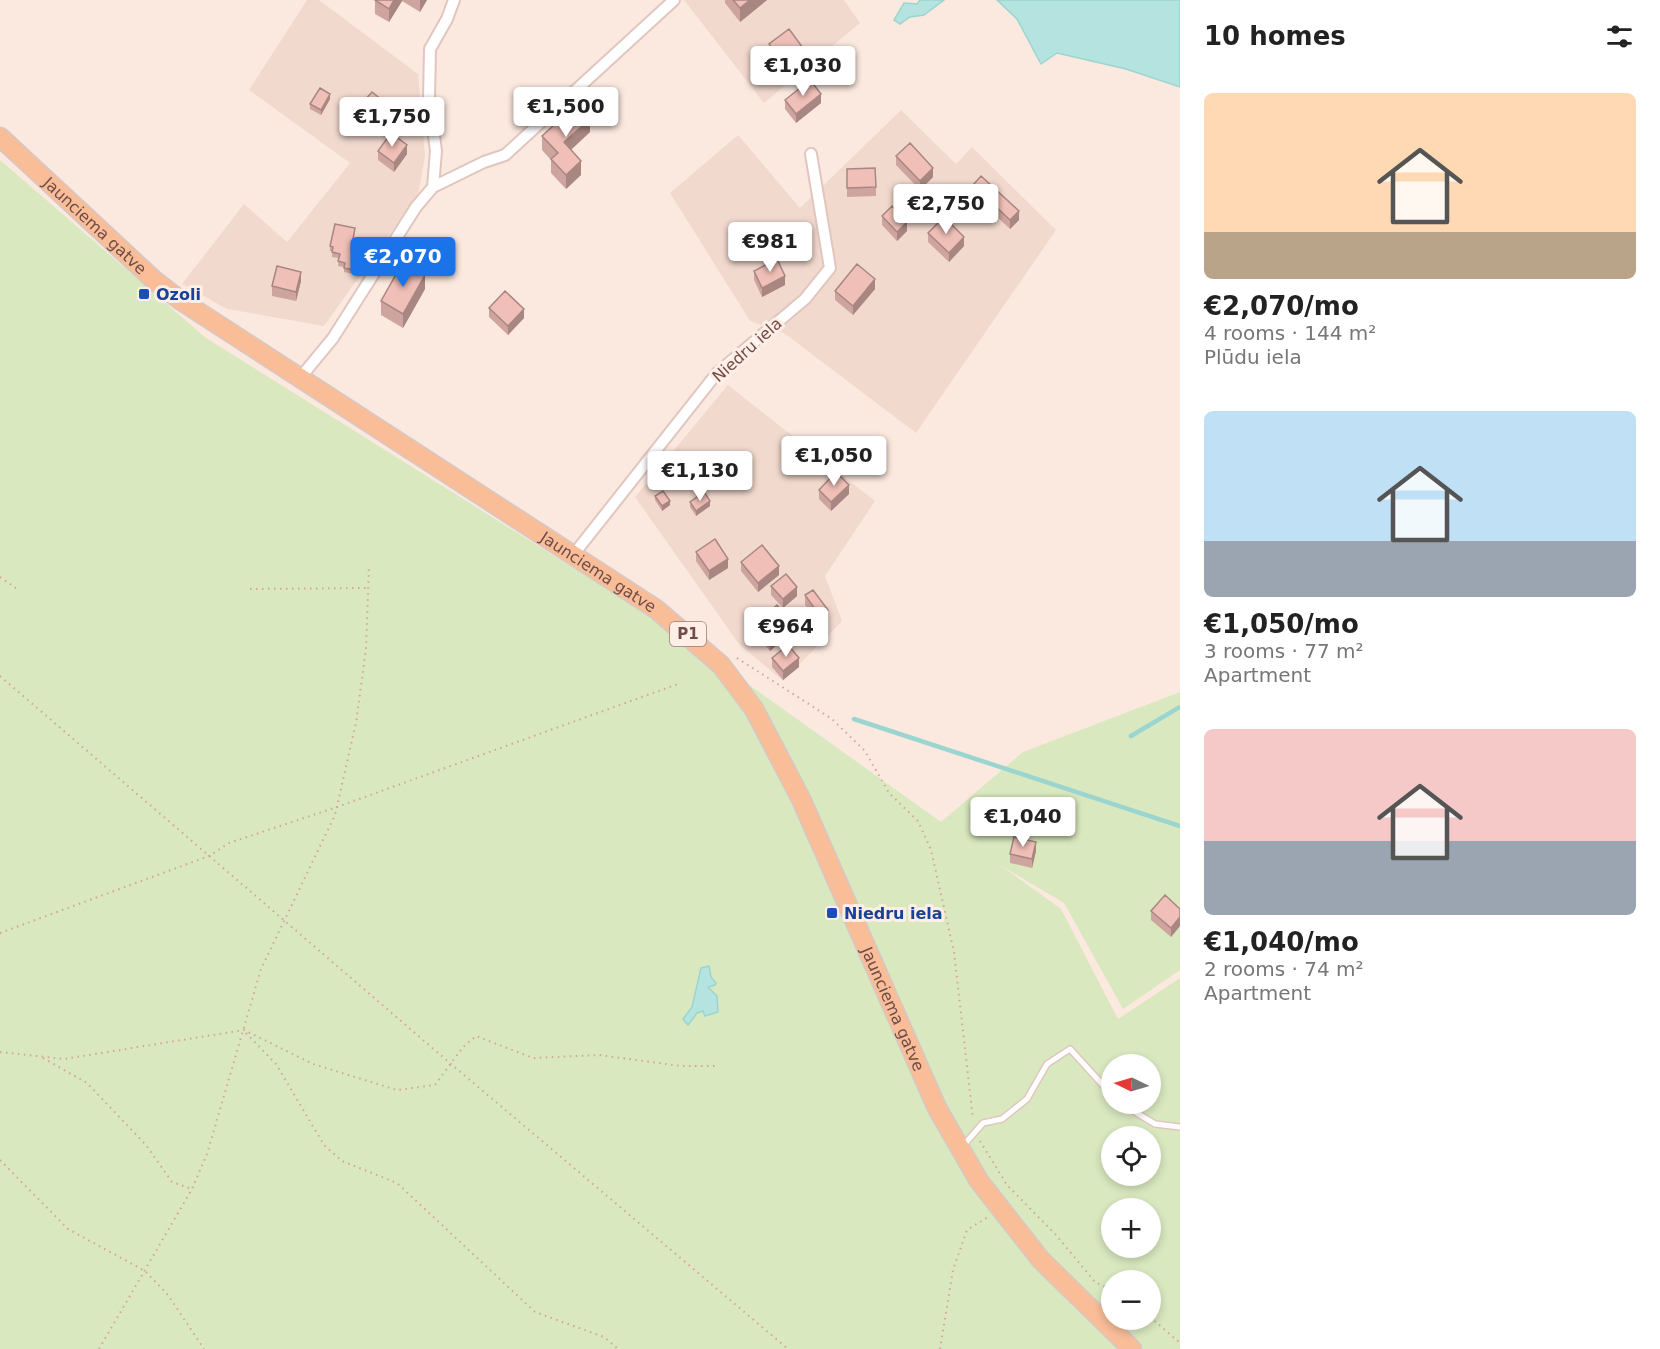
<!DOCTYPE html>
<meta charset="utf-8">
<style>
:root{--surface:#fff;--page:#f2f2f2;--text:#222;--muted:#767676;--accent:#1a73e8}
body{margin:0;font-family:"DejaVu Sans",sans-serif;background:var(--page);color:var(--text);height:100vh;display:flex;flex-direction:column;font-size:22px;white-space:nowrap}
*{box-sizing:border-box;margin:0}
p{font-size:20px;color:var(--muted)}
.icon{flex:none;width:33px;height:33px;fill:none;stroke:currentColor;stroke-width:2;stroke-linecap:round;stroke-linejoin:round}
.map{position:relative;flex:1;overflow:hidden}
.panel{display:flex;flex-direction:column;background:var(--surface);width:480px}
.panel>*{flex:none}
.needle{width:39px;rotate:275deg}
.tools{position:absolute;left:1101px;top:1054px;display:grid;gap:12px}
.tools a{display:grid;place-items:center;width:60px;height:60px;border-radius:50%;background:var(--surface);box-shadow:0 3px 9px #0003;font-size:30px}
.price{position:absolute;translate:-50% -51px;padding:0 14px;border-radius:6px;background:#fff;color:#222;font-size:20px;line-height:39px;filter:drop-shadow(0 2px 3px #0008)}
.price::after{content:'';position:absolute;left:50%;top:36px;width:18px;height:14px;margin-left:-9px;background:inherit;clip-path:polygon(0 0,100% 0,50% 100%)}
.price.selected{background:var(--accent);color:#fff}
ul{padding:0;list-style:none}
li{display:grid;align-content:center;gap:12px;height:318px;padding:0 24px}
li span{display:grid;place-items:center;height:186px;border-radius:9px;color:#555}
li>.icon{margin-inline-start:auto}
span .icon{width:108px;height:108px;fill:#fffc;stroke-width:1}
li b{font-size:26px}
h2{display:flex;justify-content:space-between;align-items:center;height:72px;padding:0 24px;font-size:26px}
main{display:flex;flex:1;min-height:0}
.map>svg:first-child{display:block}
.residential{fill:#f2d9ce}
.green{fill:#d9e8bf;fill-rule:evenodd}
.water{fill:#b5e3df;stroke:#9bd5d0;stroke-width:1.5}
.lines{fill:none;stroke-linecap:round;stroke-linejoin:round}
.stream{stroke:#9bd5d0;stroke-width:4.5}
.service-casing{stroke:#e1c6bf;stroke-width:8}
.minor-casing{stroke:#e1c6bf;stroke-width:14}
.primary-casing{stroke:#d4c9c8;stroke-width:21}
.path{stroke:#d4a49b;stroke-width:2;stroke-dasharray:1.5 4.5;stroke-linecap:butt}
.service{stroke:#fff;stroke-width:5}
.minor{stroke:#fff;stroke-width:10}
.primary{stroke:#f9bd98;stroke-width:18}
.wall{fill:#cea59e}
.shaded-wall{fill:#a88681}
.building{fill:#f0c0b8;stroke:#a88681;stroke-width:1.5}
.transit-dot{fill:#1a4fb4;stroke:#ffeee5;stroke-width:2}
.labels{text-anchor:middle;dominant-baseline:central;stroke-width:6;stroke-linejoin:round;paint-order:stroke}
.shield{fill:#ffeee5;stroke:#9b7d77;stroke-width:1.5}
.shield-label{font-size:15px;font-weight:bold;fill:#704c48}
.street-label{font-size:16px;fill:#704c48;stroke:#ffeee5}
.transit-label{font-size:16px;font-weight:bold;fill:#164399;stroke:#ffeee5;text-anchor:start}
</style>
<main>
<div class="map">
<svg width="1180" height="1349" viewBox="0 0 1180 1349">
<rect width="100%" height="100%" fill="#fbe9df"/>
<path class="residential" d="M307,0h12l99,74 7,82 -7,39 -94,131 -97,-17 -45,-25 62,-80 43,38 63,-79 -101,-73z
M684,0h160l16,23 -96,80z
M901,110l55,54 16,-17 84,83 -140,203 -132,-100 -34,-12 -80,-128 68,-58 62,73z
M728,385l147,116 -50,75 17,45 -59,60 -44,-37 -104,-147z"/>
<path class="green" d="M0,160l206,178 465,291 270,193 82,-70 157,-60v278l-57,39 -59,-106 -64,-38 61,44 57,110 62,-41v371h-1180zM1112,1065h38v39h-38zM1112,1137h38v39h-38zM1112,1209h38v39h-38zM1112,1281h38v39h-38z"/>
<path class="water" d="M920,0h24l-20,15 -14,2 -10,7 -6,-4 10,-17 13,1z
M997,0h183v87l-54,-18 -69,-16 -16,11 -24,-45z
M709,966l2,11 5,6 -1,2 -7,2 9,9 1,16 -13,4 -2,-5 -6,2 -9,12 -5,-6 9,-12 9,-39z"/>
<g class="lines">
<path class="stream" d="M854,719l326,107
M1131,736l49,-29"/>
<g class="service-casing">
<path id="service" d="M1122,1104l33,20 25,3
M962,1147l21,-24 19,-4 25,-20 20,-35 23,-15 42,46"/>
</g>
<g class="minor-casing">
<path id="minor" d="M433,187l3,-36 -7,-52 1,-50 17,-30 7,-19
M300,378l33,-40 83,-131 17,-20 51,-25 21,-7 169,-155
M574,554l143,-181 88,-74 25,-31 -19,-114"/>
</g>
<g class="primary-casing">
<g id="primary">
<path id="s1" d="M0,137l154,143 26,20 476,309 65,56 33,44 47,90 136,309 42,73 62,79 91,89"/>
</g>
</g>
<path class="path" d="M0,577l17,12
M250,589l117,-1
M737,658l95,61 33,32 24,42 29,28 13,29 23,102 19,167
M0,676l451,388 337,285
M0,933l209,-77 20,-13 108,-36 341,-123
M246,1033l30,31 48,81 18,16 55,22 138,129 69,25 14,12
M0,1052l64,7 180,-29 69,34 84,26 38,-5 28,-38 13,-11 57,22 66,-3 82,11h36
M43,1058l44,25 59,62 26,37 20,7
M980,1141l27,44 49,50 39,47 17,8
M0,1160l68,69 77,42 23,24 36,54
M1150,1317l30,26
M99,1349l93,-160 15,-35 54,-185 74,-154 21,-92 10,-74 3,-82
M940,1349l13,-79 14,-40 21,-13"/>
<use href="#service" class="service"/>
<use href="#minor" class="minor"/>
<use href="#primary" class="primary"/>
</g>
<path class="wall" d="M375,0h52l-7,12 -18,-11 -13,21 -14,-8z
M725,0h42l-27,22 -15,-19z
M769,44l37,17 -20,15 -17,-22z
M330,99l-9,16 -11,-6v-5z
M785,100l36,3 -25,20 -11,-14z
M387,109l-17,21 -16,-13v-5z
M590,132l-19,18 10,25 -15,14 -15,-16v-13l-9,-10v-14z
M378,151l29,3 -13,18 -16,-12z
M896,156l37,21 -13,13 -24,-25z
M847,169l29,18v9l-29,1z
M973,185l46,35 -9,9 -37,-35z
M882,216l25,15 -10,10 -15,-16z
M355,233l-4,17 15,7 -3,19 -19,-4v-5l-6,-1 1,-8 -7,-1v-6h-2v-5z
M928,233l36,13 -15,16 -21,-20z
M754,271l31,14 -23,12 -8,-17z
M301,281l-5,20 -24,-5v-10z
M425,289l-22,39 -22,-13v-14z
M875,289l-22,26 -18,-15v-9z
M489,308l35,10 -16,17 -19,-18z
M819,490l30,4 -18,17 -12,-12z
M655,496l15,9 -8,6 -7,-11z
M690,502l20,4 -14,10 -6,-9z
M696,552l32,16 -19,12 -13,-19z
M741,562l38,13 -21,17 -17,-21z
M771,586l26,10 -14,12 -12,-13z
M805,595l23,25 -8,5 -15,-20z
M754,624l38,8 -22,19 -16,-18z
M772,658l27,9 -16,13 -11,-13z
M1036,851l-4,17 -22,-5v-9z
M1180,909v17l-9,11 -20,-17v-9z"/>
<path class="shaded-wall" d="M394,0h8v1l-13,21v-13z
M420,0h7l-7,12z
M750,0h17l-27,22v-14z
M806,52v9l-20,15v-9z
M330,94v5l-9,16v-5z
M821,94v9l-25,20v-9z
M387,104v5l-17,21v-5z
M590,119v13l-26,24v-14z
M407,145v9l-13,18v-9z
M581,161v14l-15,14v-14z
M933,168v9l-13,13v-9z
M1019,211v9l-9,9v-9z
M907,222v9l-10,10v-9z
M964,237v9l-15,16v-9z
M301,272v9l-5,20v-9z
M425,275v14l-22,39v-14z
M785,276v9l-23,12v-9z
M875,279v10l-22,26v-9z
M524,309v9l-16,17v-9z
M849,485v9l-18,17v-9z
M670,501v4l-8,6v-5z
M710,501v5l-14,10v-5z
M728,559v9l-19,12v-9z
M779,566v9l-21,17v-9z
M797,587v9l-14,12v-9z
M828,610v10l-8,5v-9z
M792,623v9l-22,19v-9z
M799,658v9l-16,13v-9z
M1036,842v9l-4,17v-9z
M1180,917v9l-9,11v-9z"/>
<path class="building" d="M375,0h19l-5,9z
M733,0h17l-10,8z
M789,29l17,23 -20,15 -17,-23z
M810,80l11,14 -25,20 -11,-14z
M320,88l10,6 -9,16 -11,-6z
M372,92l15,12 -17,21 -16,-13z
M577,104l13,15 -26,23 17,19 -15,14 -15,-16 7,-6 -16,-17z
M391,133l16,12 -13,18 -16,-12z
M910,143l23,25 -13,13 -24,-25z
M875,168l1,19 -29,1v-19z
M981,176l38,35 -9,9 -37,-35z
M892,206l15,16 -10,10 -15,-16z
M944,217l20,20 -15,16 -21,-20z
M335,224l20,4 -4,22 15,3 -3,19 -19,-4 1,-5 -7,-2 2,-7 -8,-2 1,-5 -3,-1z
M777,259l8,17 -23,12 -8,-17z
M403,262l22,13 -22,39 -22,-13z
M857,264l18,15 -22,27 -18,-15z
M277,266l24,6 -5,20 -24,-6z
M505,291l19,18 -16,17 -19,-18z
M836,472l13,13 -18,17 -12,-12z
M663,491l7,10 -8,5 -7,-10z
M704,492l6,9 -14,10 -6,-9z
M715,539l13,20 -19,12 -13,-19z
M762,545l17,21 -21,17 -17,-21z
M786,574l11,13 -14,12 -12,-13z
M813,590l15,20 -8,6 -15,-21z
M777,605l15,18 -22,19 -16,-18z
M788,645l11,13 -16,13 -11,-13z
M1014,837l22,5 -4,17 -22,-5z
M1165,895l15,14v8l-9,11 -20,-17z"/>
<g class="transit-dot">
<rect x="138" y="288" width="12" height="12" rx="3"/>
<rect x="826" y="907" width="12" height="12" rx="3"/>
</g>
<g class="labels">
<rect class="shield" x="670" y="622" width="36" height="24" rx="4.5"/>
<g class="shield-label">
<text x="688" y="634">P1</text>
</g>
<g class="street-label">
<text stroke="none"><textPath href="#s1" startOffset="130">Jaunciema gatve</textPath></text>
<text transform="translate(747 350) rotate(-42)">Niedru iela</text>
<text stroke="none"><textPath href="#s1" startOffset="742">Jaunciema gatve</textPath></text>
<text stroke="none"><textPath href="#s1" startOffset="1282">Jaunciema gatve</textPath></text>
</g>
<g class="transit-label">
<text x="156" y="294">Ozoli</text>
<text x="844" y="913">Niedru iela</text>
</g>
</g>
</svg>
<div class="tools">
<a><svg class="needle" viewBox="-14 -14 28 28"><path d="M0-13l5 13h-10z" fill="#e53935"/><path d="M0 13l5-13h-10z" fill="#767676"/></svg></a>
<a><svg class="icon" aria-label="locate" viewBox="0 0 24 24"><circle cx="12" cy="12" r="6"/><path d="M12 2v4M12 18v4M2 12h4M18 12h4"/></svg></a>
<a>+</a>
<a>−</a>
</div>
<b class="price" style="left:803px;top:97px">€1,030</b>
<b class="price" style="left:566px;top:138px">€1,500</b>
<b class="price" style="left:392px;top:148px">€1,750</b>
<b class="price" style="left:946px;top:235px">€2,750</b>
<b class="price" style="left:770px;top:273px">€981</b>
<b class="price selected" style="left:403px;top:288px">€2,070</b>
<b class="price" style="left:834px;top:487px">€1,050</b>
<b class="price" style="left:700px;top:502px">€1,130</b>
<b class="price" style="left:786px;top:658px">€964</b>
<b class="price" style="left:1023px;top:848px">€1,040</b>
</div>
<section class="panel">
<h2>10 homes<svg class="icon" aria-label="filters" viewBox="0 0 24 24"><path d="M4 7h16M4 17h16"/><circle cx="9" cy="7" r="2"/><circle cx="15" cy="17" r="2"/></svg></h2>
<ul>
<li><span style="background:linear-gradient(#ffd9b3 75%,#b9a48a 0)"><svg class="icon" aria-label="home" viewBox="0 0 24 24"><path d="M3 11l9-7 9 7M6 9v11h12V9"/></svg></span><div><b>€2,070/mo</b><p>4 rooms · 144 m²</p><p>Plūdu iela</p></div></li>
<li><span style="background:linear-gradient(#bfe0f5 70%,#9aa5b1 0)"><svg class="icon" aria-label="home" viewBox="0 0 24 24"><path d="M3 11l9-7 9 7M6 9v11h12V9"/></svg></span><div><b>€1,050/mo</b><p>3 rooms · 77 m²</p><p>Apartment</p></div></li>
<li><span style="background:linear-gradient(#f6c9c9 60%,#9aa5b1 0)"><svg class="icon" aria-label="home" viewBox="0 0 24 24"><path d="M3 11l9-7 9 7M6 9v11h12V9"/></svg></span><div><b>€1,040/mo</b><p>2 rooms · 74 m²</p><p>Apartment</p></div></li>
</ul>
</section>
</main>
